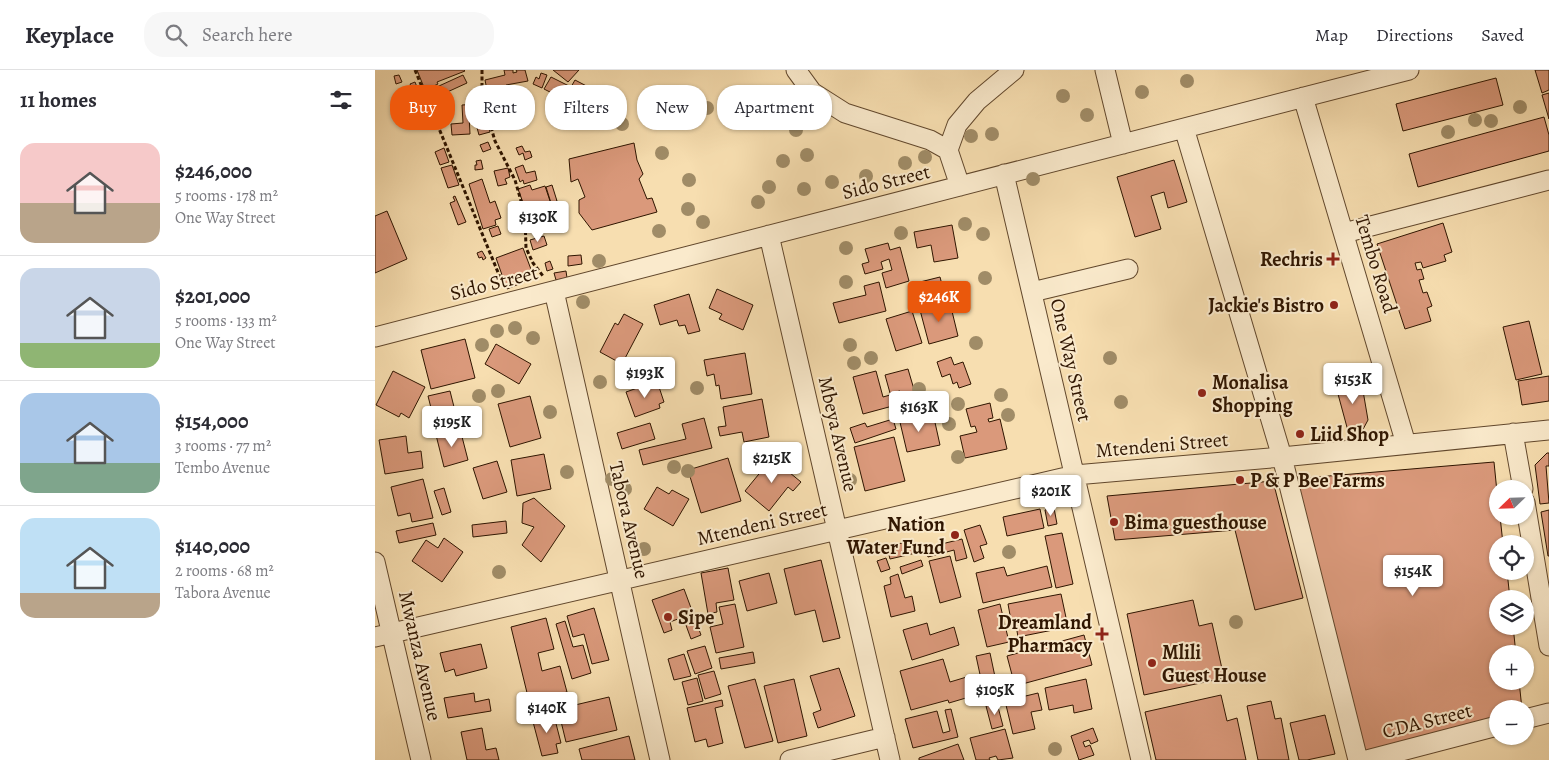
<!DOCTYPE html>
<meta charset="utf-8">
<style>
:root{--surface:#fff;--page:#f7f7f7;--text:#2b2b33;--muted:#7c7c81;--line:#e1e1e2;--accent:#ea580c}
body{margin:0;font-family:Alegreya,serif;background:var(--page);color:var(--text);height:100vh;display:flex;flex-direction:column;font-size:19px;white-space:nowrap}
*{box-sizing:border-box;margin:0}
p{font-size:16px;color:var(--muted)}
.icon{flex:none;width:28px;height:28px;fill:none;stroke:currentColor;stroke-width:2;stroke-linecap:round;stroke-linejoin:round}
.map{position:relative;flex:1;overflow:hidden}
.drawer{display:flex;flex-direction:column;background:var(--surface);width:375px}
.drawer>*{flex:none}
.top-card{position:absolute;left:15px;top:15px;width:475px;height:45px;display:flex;gap:10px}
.needle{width:32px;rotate:247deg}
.tools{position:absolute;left:1114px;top:410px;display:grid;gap:10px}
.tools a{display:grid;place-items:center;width:45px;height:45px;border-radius:50%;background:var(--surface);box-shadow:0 1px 4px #0004;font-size:25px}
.price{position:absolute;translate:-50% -42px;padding:0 11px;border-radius:5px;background:#fff;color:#222;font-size:16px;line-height:32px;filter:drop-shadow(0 1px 2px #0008)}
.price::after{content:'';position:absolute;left:50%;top:30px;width:15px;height:11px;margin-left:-8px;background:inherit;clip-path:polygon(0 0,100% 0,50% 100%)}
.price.on{background:var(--accent);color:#fff}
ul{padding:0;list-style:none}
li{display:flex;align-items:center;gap:15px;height:125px;padding:0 20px}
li+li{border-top:1px solid var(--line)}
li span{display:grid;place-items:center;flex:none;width:140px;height:100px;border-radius:15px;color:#555}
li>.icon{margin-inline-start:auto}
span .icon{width:60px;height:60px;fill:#fffc;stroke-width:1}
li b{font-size:21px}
h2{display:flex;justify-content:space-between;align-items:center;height:60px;padding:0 20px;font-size:21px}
.pill{padding:0 18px;border-radius:20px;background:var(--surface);box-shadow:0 1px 4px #0004;font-size:18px;line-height:45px}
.pill.on{background:var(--accent);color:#fff}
header{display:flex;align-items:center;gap:30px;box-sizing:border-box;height:70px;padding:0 25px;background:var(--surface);border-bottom:1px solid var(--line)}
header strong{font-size:24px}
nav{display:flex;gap:28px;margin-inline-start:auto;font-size:18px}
.search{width:350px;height:45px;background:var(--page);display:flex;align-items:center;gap:12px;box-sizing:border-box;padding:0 18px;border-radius:20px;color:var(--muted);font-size:19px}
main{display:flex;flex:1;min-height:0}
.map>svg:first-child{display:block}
.building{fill:#da997b;stroke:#2f1500}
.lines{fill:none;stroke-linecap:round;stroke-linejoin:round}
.minor-casing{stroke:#61472c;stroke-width:21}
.path{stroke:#2f1500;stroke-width:3;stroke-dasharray:4 2.5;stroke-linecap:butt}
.minor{stroke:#faeacc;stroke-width:19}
.tree{fill:#a08c67}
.poi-dot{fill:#8f2418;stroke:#faeacc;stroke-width:2}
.labels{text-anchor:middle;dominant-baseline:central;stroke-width:4;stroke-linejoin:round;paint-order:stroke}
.street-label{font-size:20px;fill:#2f1500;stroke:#faeacc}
.poi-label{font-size:20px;font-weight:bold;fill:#2f1500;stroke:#faeacc;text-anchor:start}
</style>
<header>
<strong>Keyplace</strong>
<div class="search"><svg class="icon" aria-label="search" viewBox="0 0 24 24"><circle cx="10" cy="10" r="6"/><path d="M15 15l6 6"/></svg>Search here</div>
<nav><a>Map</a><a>Directions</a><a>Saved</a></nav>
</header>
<main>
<section class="drawer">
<h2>11 homes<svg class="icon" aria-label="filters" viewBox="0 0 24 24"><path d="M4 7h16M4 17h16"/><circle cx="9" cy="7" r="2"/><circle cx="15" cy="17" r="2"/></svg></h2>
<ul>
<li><span style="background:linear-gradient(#f6c9c9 60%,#b9a48a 0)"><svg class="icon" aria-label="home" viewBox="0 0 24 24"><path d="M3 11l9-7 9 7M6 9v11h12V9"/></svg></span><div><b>$246,000</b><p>5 rooms · 178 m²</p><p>One Way Street</p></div></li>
<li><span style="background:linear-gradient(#c9d6e8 75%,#8fb573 0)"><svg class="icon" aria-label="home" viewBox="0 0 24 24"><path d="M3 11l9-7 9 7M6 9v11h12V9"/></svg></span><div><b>$201,000</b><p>5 rooms · 133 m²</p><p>One Way Street</p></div></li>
<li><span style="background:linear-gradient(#a9c7e8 70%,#7fa58c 0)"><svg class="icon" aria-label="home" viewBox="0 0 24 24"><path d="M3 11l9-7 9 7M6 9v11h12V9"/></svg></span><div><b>$154,000</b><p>3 rooms · 77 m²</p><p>Tembo Avenue</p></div></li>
<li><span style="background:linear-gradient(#bfe0f5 75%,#b9a48a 0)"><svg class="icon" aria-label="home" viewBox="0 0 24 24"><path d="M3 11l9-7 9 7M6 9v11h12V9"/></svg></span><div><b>$140,000</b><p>2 rooms · 68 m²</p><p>Tabora Avenue</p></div></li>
</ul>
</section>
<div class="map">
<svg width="1174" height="690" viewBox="0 0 1174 690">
<rect width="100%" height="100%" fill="#f7deb0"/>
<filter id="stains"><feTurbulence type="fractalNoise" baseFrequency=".004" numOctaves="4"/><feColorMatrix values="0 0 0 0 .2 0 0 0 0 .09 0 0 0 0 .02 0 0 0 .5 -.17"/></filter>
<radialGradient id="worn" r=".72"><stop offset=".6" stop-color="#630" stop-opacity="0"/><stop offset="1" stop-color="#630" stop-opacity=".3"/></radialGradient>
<path class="building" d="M42,0h47l1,1 -28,11 1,2 -13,6z
M129,0h9v3l4,-1 -1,-2h9l3,11 -22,4 2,13 -10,2 -3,-12 -8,2 -2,-10 20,-5z
M178,0h26l-11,12z
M1160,0h14v20l-7,3z
M166,3l6,2 -5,13 -9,-4 3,-7 3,2z
M24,5l3,7 -6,2 -2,-8z
M88,5l4,8 -35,16 -4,-8z
M176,7l20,10 4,-7 50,26 -10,19 -71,-36z
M1121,8l7,27 -100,26 -7,-27z
M40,12l6,15 -4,2 -7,-15z
M1174,23v26l-7,-24z
M103,34l1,10h-10l1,20 -18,1 -1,-11 12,-1 -1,-18z
M110,45l5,17 -11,3 -3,-11 4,-1 -2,-6z
M1169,47l5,18v16l-131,36 -9,-33z
M113,72l3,7 -8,3 -3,-7z
M259,73l3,17 6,14 -4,5 8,20 5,-1 5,14 -65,18 -13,-17v-13l6,-3 -7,-18 -7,3 -2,-23z
M147,76l3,6 5,-1 2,6 -7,3 -2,-7 -4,2 -3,-7z
M69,78l5,14 -9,3 -5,-13z
M106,90l2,9 -8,1v-5h2l-1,-4z
M799,90l13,42 -19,6 -4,-16 -13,4 10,33 -26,8 -18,-60z
M77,95l7,20 -11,3 -7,-20z
M148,95l3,8 9,-2 2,9 -13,4 -1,-4 -3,2 -5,-14z
M133,98l2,9 -5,2 2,5 -9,2 -4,-15z
M107,109l8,24 5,-2 6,17 -6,2 1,5 -13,4 -14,-45z
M155,115l2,5 13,-4 7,21 -11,3 -2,-6 -3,1 4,10 -11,4 -11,-30z
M177,115l5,16 -6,2 -5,-16z
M80,126l11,26 -8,3 -8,-22 5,-2 -2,-4z
M12,141l20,48 -32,14v-57z
M186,145l3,6 -9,3 -2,-6z
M1068,153l9,29 -8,3 2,6 -23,7 -2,-6 -6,1 2,7 4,-1 3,10 -5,1 4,13 4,-1 5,14 -5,2 4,13 -26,8 -28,-85z
M577,155l6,33 -24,4 -3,-17 -14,3 -3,-16z
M123,156l3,8 -9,3 -3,-8z
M169,166l3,9 -14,5 -3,-10z
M513,173l2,7 10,-3 9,34 -23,7 -4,-15 10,-3 -3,-11 -8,3 2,7 -18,5 -3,-10 7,-2 -4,-13z
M148,178l9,24 -4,2 3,5 -24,10 -11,-31z
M107,181l4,7 -3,2 -1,-3 -3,1 -2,-5z
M206,185l1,9 -14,2v-10z
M175,191l3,8 -6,2 -2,-8z
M191,201l1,7 -11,2 -2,-7z
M565,207l6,23 -28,7 -6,-23z
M504,212l7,29 -47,12 -6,-20 33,-8 -2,-9z
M342,219l36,16 -10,25 -24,-11 3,-5 -13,-6z
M314,224l11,37 -12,3 -3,-9 -6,1 -2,-6 -17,5 -6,-20z
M575,233l8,33 -29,8 -9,-34z
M537,241l10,32 -26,8 -10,-32z
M249,244l19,10 -21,40 -22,-12 15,-29 3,2z
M1154,251l13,53 -26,6 -13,-53z
M90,269l10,39 -44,11 -10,-39z
M121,274l35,20 -12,20 -34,-20z
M370,283l7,41 -31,5 -2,-14 -3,1 -2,-12 -7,2 -3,-16z
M576,287l3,8 9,-3 8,22 -12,4 -2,-6 -4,2 -3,-10 -8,3 -5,-15z
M533,299l10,34 -14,3 -4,-15 -10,2 -5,-18z
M18,301l32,16 -16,31 -8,-5 -2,4 -23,-12z
M501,301l7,26 14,-4 3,11 -37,10 -10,-37z
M1174,306v25l-27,4 -4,-24z
M986,309l7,41 -7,13 -13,-2 -13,-48z
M282,311l7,21 -5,2 1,4 -25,9 -9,-25z
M75,321l8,32 -22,5 -8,-32z
M155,326l11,42 -31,9 -12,-43z
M387,329l7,38 -25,5 -2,-10 -22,4 -2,-9 8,-1 -3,-19z
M615,333l3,15 -5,1 1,3 11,-3 7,30 -42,9 -5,-22 17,-4 -2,-6 -4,1 -5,-18z
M541,344l1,8 17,-4 6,27 -33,7 -8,-34z
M329,348l8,30 -69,17 -4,-15 47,-11 -4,-15z
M518,349l3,10 -41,14 -5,-15 15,-5 2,4z
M275,353l5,16 -33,10 -5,-16z
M85,359l8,31 -24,7 -8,-32z
M31,366l2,17 13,-2 2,17 -38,6 -6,-34z
M519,367l11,44 -40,10 -11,-44z
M1172,383h2v13h-3l3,37 -9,1 -5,-39z
M169,384l7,35 -34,7 -6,-36z
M353,388l13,43 -40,12 -13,-43z
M397,388l29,24 -8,9 -5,-4 -19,24 -24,-20z
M122,391l10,31 -24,7 -10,-31z
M1119,392l3,30v24h3l3,28h-6v27h10l3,28h-13v27h16l3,28h-19v27h22l3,28h-25v9l-133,38 -71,-277z
M48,409l10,39 -21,4 -2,-9 -12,3 -7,-29z
M898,411l30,117 -48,12 -20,-80 -120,10 -8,-44z
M282,417l12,7 3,-4 17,9 -16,27 -29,-17z
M69,418l7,24 -9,3 -8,-24z
M159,428l31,28 -24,36 -19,-17 12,-18 -12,-4 1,-20z
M679,438l3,16 -9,2 -3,-16z
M665,439l4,19 -37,8 -4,-19z
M1174,440v46h-1l-7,-44z
M131,451l1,12 -34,4 -1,-12z
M58,453l3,12 -37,8 -3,-12z
M605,455l7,19 -7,2 4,12 -10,4 -10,-32z
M687,463l11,51 -17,4 -11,-52z
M69,468l19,14 -21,30 -30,-21 14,-21 12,8z
M587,469l5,19 -11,3 -2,-11 -26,7 -3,-9z
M538,470l3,13 -26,6 -3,-12z
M575,486l11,41 -21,6 -11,-42z
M511,488l4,11 -9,3 -4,-11z
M446,490l19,78 -17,4 -8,-32 -20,5 -11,-46z
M546,490l2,6 -21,8 -2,-7z
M672,496l5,21 -69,16 -7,-30 28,-6 3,9z
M353,498l6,32 -18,3 1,9 -9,2 -7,-41z
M394,503l8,30 -30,8 -8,-30z
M523,504l7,24 7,-2 3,15 -24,6 -7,-31 7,-2 -1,-7z
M309,519l17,46 -10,4 -8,-22 -13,5 2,8 -8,3 -12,-33z
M686,524l7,33 -50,10 -2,-12 -4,1 -4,-22z
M818,530l6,26 13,-3 12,55 -80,17 -17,-81z
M360,534l9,43 -28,6 -6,-26 13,-3 -4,-17z
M625,534l9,38 -22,5 -9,-37z
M219,538l15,52 -17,4 -8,-30 -11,3 -6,-21z
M171,548l8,31 -16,4 4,18 18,-5 7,26 -38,9 -18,-74z
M190,551l8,26 10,-2 8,28 -19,6 -16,-55z
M552,553l3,12 24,-8 5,18 -47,15 -9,-30z
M709,565l8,30 -77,21 -8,-30z
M106,574l6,24 -31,8 -2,-7 -9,3 -5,-19z
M330,576l7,22 -17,6 -8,-23z
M378,582l2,11 -34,6 -2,-11z
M615,583l8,38 -14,2 -8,-37z
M309,584l7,22 -17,4 -6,-21z
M568,589l7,23 20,-6 6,19 -27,8 -1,-3 -37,10 -11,-39z
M464,598l16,48 -37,12 -5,-15 8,-3 -11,-34z
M339,601l7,23 -16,5 -7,-24z
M322,608l6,23 -15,4 -6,-23z
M380,609l18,62 -28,7 -17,-62z
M419,609l13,57 -29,7 -14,-57z
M711,609l6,30 -18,4 -1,-8 -24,5 -4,-22z
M99,623l1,9 14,-3 2,12 -43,7 -4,-20z
M663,623l4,17 -11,2 4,17 -22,5 -8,-33z
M846,625l6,26 10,-3 9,42h-90l-11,-48z
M234,627l8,33 -51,12 -8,-33z
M347,630l1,6 -8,2 8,35 -15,4 -2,-8 -11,3 -8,-34z
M896,631l4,18 6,-1 8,42h-31l-11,-54z
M622,633l6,23 -11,3 -6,-23z
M576,639l7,28 -45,11 -8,-29 32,-8 6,22 7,-2 -5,-21z
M178,642l8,31 -5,1 2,9 -16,3 -10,-38z
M950,645l10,39 -28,6h-8l-9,-37z
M107,658l4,22 10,-2 3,12h-32l-6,-28z
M718,658l5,13 -7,3 -2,-4 -6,2 2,5 5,-2 4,10 -15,5 -8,-24z
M630,659l8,29 -15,2 -2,-4 -7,2 1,2h-14l-6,-22z
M254,666l6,24h-53l-3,-11z
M583,674l6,16h-45v-2z"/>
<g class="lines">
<g class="minor-casing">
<path id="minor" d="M421,0l16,22 33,21 85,27 18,10 12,36
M730,0l18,74
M928,27l103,347
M809,58l98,329 76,303
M573,80l9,-25 20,-24 37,-31
M629,104l137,586
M969,163l205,-53
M394,165l121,525
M179,221l106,469
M657,222l96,-23
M0,267l1034,-267
M1138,363l10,56
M1150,432l24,144
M0,492l46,198
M0,567l700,-162 207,-18 267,-27
M1150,649l24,-6
M415,690l95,-23
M992,690l130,-34"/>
</g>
<path class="path" d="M40,0l89,217
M107,0v26l13,45 20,39 10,35 1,33 7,15 10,13"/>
<use href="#minor" class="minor"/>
</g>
<g class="tree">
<circle cx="812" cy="11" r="7"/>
<circle cx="767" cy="22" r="7"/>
<circle cx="688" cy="26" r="7"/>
<circle cx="1145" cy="37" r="7"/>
<circle cx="332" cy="38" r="7"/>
<circle cx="426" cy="44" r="7"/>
<circle cx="712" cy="45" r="7"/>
<circle cx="1100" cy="50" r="7"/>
<circle cx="1116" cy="51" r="7"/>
<circle cx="247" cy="54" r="7"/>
<circle cx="421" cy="60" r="7"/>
<circle cx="1073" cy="62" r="7"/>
<circle cx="617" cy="64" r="7"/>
<circle cx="596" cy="66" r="7"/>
<circle cx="287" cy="83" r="7"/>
<circle cx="432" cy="85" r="7"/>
<circle cx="550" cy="87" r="7"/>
<circle cx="408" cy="91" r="7"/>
<circle cx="530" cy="93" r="7"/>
<circle cx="491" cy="106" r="7"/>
<circle cx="658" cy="109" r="7"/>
<circle cx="314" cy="110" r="7"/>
<circle cx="457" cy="112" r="7"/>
<circle cx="394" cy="117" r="7"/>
<circle cx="429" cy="119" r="7"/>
<circle cx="383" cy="132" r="7"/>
<circle cx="313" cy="139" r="7"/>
<circle cx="328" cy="152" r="7"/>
<circle cx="590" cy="154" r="7"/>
<circle cx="284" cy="161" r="7"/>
<circle cx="526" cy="163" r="7"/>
<circle cx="608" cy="164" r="7"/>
<circle cx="471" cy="178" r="7"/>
<circle cx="224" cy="191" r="7"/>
<circle cx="610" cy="208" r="7"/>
<circle cx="471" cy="212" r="7"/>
<circle cx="208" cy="232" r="7"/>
<circle cx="140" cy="258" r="7"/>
<circle cx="122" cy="261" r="7"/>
<circle cx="158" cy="268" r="7"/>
<circle cx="601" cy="273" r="7"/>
<circle cx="107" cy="275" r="7"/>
<circle cx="475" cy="275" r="7"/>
<circle cx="496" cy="288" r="7"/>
<circle cx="735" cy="288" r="7"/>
<circle cx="479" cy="293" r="7"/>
<circle cx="225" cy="312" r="7"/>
<circle cx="322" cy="318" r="7"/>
<circle cx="544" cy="319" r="7"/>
<circle cx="123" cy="321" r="7"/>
<circle cx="626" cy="325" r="7"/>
<circle cx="104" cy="326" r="7"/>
<circle cx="746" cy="332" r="7"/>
<circle cx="583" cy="334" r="7"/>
<circle cx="175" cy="342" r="7"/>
<circle cx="633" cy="345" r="7"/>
<circle cx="574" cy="354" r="7"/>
<circle cx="583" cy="387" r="7"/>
<circle cx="299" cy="397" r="7"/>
<circle cx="313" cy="401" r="7"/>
<circle cx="192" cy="402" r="7"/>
<circle cx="237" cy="409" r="7"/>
<circle cx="475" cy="410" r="7"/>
<circle cx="250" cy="419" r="7"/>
<circle cx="269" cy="479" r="7"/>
<circle cx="634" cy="482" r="7"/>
<circle cx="124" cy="502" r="7"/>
<circle cx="861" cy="552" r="7"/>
<circle cx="680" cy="679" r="7"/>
</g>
<g class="poi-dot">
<path d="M955.5 181.5h5v5h5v5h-5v5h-5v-5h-5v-5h5z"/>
<circle cx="959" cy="235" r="5"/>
<circle cx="827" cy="323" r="5"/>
<circle cx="925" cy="364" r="5"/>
<circle cx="865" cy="410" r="5"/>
<circle cx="739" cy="452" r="5"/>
<circle cx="580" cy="465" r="5"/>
<circle cx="293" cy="547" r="5"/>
<path d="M724.5 556.5h5v5h5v5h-5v5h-5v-5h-5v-5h5z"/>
<circle cx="777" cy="593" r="5"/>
</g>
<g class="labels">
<g class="street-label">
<text transform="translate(511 112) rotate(-14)">Sido Street</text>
<text transform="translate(1001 194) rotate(73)">Tembo Road</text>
<text transform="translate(119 213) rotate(-14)">Sido Street</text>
<text transform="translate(696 290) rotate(77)">One Way Street</text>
<text transform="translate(463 364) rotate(77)">Mbeya Avenue</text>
<text transform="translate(787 375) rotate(-5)">Mtendeni Street</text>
<text transform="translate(254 450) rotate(77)">Tabora Avenue</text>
<text transform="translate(387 454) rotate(-13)">Mtendeni Street</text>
<text transform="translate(45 586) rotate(77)">Mwanza Avenue</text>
<text transform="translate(1052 651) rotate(-14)">CDA Street</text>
</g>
<g class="poi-label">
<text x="948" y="189" text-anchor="end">Rechris</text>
<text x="949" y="235" text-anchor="end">Jackie's Bistro</text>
<text x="837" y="312">Monalisa<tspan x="837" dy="23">Shopping</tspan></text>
<text x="935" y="364">Liid Shop</text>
<text x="875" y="410">P &amp; P Bee Farms</text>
<text x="749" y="452">Bima guesthouse</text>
<text x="570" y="454" text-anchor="end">Nation<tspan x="570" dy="23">Water Fund</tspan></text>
<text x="303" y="547">Sipe</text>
<text x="717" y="552" text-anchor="end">Dreamland<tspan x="717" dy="23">Pharmacy</tspan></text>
<text x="787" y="582">Mlili<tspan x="787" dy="23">Guest House</tspan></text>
</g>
</g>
<rect width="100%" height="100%" filter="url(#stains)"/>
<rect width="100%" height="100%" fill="url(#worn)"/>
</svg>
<div class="tools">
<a><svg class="needle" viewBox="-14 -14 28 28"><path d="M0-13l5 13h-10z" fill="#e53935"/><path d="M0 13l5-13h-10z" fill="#7c7c81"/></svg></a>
<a><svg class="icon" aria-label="locate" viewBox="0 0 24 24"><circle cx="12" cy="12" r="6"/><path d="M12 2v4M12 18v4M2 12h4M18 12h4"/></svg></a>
<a><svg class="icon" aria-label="layers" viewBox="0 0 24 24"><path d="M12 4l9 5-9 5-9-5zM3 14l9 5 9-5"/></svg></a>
<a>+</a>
<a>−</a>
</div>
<b class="price" style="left:163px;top:173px">$130K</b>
<b class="price on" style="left:564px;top:253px">$246K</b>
<b class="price" style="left:270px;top:329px">$193K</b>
<b class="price" style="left:978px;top:335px">$153K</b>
<b class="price" style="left:544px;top:363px">$163K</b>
<b class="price" style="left:77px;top:378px">$195K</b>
<b class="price" style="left:397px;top:414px">$215K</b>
<b class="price" style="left:676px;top:447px">$201K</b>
<b class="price" style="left:1038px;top:527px">$154K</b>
<b class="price" style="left:620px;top:646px">$105K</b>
<b class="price" style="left:172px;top:664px">$140K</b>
<div class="top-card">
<a class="pill on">Buy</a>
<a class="pill">Rent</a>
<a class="pill">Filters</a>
<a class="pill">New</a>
<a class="pill">Apartment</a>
</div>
</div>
</main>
